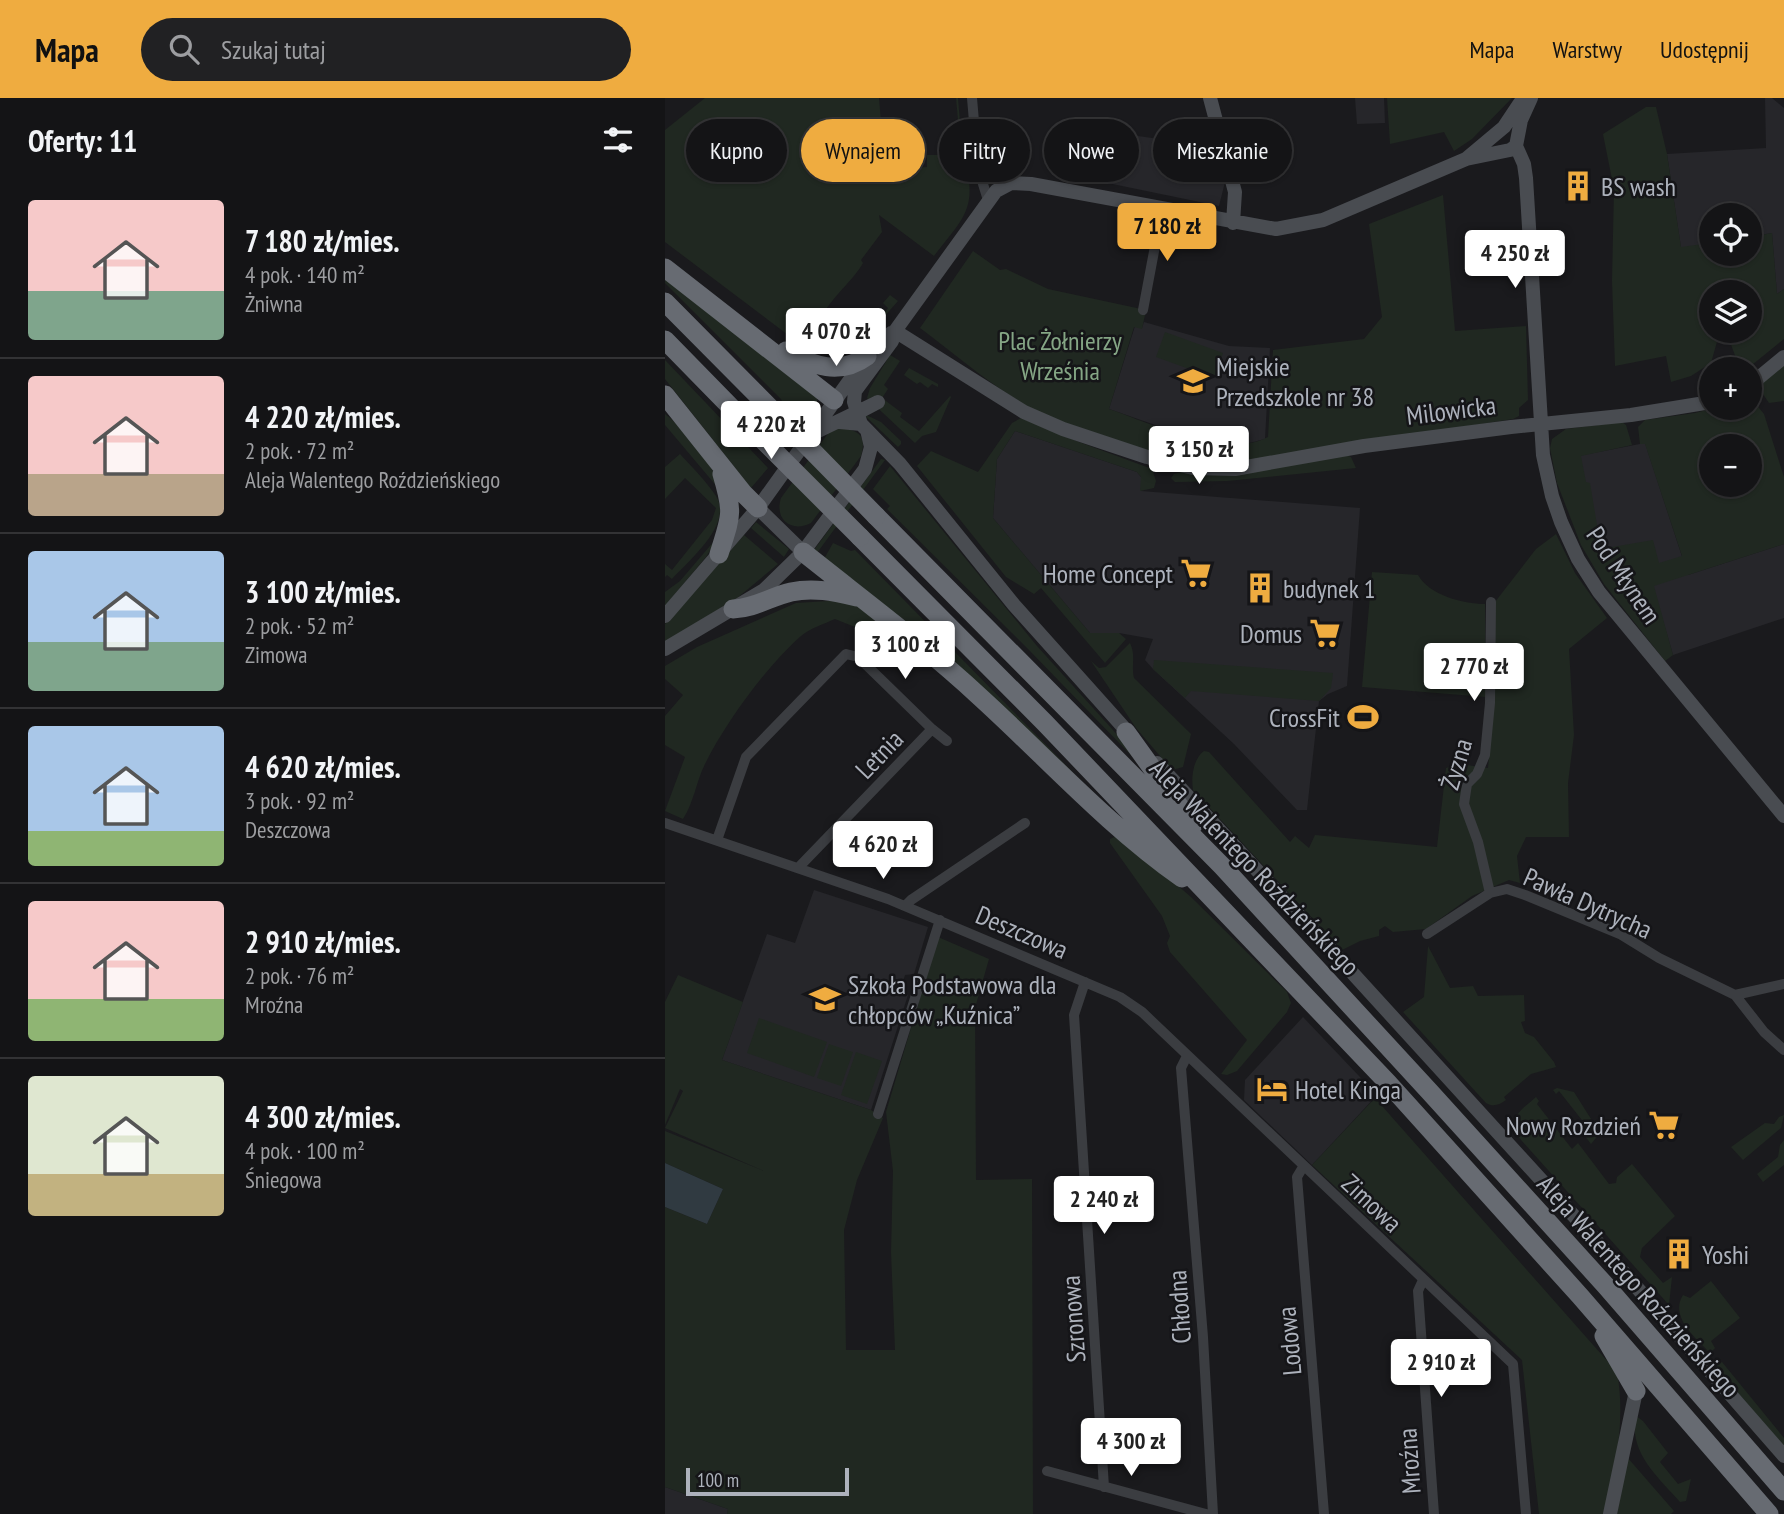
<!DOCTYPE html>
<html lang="pl">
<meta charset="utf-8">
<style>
:root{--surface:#141416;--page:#212123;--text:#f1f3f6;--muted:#9d9ea1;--line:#333335;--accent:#efac40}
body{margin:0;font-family:"PT Sans Narrow",sans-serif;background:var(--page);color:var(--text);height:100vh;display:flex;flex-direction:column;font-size:26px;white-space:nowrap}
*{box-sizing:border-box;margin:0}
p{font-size:23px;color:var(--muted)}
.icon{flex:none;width:38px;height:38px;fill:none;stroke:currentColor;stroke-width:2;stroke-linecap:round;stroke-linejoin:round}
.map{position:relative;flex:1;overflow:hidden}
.drawer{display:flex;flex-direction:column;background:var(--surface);width:665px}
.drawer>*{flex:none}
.banner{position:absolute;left:21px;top:21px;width:665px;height:63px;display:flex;gap:14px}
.fabs{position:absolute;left:1034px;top:105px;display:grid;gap:14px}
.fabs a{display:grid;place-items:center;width:63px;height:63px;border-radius:50%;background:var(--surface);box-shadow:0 2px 5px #0004,0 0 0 2px var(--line);font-size:35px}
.scale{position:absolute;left:21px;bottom:18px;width:163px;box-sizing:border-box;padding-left:7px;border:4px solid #adb2bc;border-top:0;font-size:19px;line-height:24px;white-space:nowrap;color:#adb2bc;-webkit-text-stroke:5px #151518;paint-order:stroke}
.price{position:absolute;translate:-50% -60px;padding:0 16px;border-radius:7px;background:#fff;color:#222;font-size:23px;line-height:46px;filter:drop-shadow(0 2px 4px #0008)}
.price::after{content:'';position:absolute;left:50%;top:42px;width:21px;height:16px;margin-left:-10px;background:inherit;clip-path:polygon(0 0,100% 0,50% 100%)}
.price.selected{background:var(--accent);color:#111}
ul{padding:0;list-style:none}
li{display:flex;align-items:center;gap:21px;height:175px;padding:0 28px}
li+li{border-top:2px solid var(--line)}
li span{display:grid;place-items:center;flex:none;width:196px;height:140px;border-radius:7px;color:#555}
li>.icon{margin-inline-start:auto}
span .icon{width:84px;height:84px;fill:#fffc;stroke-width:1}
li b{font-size:30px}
h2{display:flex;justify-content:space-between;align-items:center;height:84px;padding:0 28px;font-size:30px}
.chip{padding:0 24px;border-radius:32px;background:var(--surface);box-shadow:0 2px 5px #0004,0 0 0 2px var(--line);font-size:24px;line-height:63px}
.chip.selected{background:var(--accent);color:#111}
header{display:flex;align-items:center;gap:42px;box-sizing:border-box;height:98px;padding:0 35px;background:var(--accent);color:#111}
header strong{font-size:33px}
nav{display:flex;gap:38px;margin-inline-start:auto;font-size:24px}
.search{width:490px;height:63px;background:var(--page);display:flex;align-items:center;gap:18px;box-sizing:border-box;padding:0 24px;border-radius:38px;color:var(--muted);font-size:26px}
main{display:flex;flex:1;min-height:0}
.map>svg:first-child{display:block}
.built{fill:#26262a}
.green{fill:#202821;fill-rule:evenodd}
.water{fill:#303a41}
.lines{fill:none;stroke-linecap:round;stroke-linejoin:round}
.street{stroke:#3b3d41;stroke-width:10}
.secondary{stroke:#494c51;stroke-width:14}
.highway{stroke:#676b72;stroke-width:19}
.highway-bridge{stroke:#676b72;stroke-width:19}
.labels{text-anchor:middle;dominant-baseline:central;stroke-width:5;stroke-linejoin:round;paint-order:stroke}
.poi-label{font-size:26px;fill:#adb2bc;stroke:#151518;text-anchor:start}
.park-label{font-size:26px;fill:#85a685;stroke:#151518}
.street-label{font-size:26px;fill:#adb2bc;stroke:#151518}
</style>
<header>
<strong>Mapa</strong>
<div class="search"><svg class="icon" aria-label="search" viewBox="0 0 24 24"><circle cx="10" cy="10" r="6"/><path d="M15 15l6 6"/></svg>Szukaj tutaj</div>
<nav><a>Mapa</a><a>Warstwy</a><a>Udostępnij</a></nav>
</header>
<main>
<section class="drawer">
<h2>Oferty: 11<svg class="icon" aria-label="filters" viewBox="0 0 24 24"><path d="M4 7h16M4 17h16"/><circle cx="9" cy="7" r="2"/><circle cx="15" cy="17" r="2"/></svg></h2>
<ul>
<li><span style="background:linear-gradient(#f6c9c9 65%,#7fa58c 0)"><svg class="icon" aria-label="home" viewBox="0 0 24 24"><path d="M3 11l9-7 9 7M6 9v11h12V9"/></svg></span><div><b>7 180 zł/mies.</b><p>4 pok. · 140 m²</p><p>Żniwna</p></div></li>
<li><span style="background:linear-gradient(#f6c9c9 70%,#b9a48a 0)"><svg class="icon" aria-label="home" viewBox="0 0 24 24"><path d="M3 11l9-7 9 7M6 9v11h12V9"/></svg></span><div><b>4 220 zł/mies.</b><p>2 pok. · 72 m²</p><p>Aleja Walentego Roździeńskiego</p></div></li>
<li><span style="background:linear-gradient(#a9c7e8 65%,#7fa58c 0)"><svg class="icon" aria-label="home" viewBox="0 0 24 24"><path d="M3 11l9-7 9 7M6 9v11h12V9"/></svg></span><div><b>3 100 zł/mies.</b><p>2 pok. · 52 m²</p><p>Zimowa</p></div></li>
<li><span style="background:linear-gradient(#a9c7e8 75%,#8fb573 0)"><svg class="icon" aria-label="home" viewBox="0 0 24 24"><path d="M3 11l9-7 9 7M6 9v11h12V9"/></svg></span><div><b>4 620 zł/mies.</b><p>3 pok. · 92 m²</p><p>Deszczowa</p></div></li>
<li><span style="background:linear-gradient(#f6c9c9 70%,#8fb573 0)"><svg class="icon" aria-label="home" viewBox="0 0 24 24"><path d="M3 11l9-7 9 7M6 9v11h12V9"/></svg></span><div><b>2 910 zł/mies.</b><p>2 pok. · 76 m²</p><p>Mroźna</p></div></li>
<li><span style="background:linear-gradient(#dfe7d0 70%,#c2b280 0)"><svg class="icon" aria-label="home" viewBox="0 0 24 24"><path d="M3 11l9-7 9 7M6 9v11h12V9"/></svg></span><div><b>4 300 zł/mies.</b><p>4 pok. · 100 m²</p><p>Śniegowa</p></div></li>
</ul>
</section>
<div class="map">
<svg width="1119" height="1416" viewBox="0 0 1119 1416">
<rect width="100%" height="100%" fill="#1a1a1d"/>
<path class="built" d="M690,0h29l1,25 -28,1z
M1100,0h7l12,10v181l-7,5 -5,-61 -22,4v-22h-39v28l-30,5 -14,-94 99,-6z
M412,29l136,20 12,35 -6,24 -150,-31z
M479,224l85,24 41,2 -5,91 -23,6h-16l-33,-7 -84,-29 26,-83 7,2z
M350,333l122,41 4,5v14l219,17 -13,178 -19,8 -9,7 -12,109h-10l-63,-66 -81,-75 -8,-9 8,-21 -34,-6h-29l-97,-115 4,-59z
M980,345l43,132 96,-31v74l-111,37 -20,-69 -58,-32 -38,-71 16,-26z
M149,792l114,37 -14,47 -9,1 -4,13 7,7 -37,115 -149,-50 45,-126 28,9z
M638,919l74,78 -65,70 -68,-65 1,-20z
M0,1389l63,22 -1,5h-62z"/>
<path class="green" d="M40,0h174l4,47 17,16h11l1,7 15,-1v-12h11l27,6c13,49 -3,58 -31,95l-55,-41 3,17 -21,28 2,3c-12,21 -37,38 -44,61l40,21 29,-37 -5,-5 7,-8 8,6 -39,44 -10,6 -24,1 -33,-14 -127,-96v-112z
M291,0h2l3,37h4v15l-10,1 -1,-3 6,-6z
M722,0h125l-40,41 -18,12 -10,-19 -54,12z
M981,9h10l11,47 14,93 30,-4v11h39v-17l22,-4 5,61 7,-5v50l-37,30h-7l-14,-38h24v-39h-39v39h9l-9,32 -20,13 -20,6 -5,-26 -51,10 -3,-85 2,-92 -11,-55z
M778,97l12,136 71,-5 2,74 -9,8v8l-6,3 -266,42c-67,6 -177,-26 -233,-63 -33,-21 -63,-47 -94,-70l53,-77 27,19 6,-1 42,20 98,21 -4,19 -8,-2 -25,82c44,15 115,51 159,28l5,-87 91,-11 18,-22 -13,-93z
M0,176l152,122v6l-14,17 -17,-18 -3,3 -2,-5 -116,-116z
M500,234l58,21 -9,25 -58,-21z
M225,257l10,6 -16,24 4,4 -6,9 20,15 -2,4 19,14 31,-35 1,1 -15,35 -14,4 -7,7 -48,-45 3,-10z
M0,262l103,108 -17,20 -86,-109z
M1119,266v37l-15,2 -12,-18z
M244,270l29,16v3l-6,-3 -4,4 -8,-6 -3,2 -13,-9z
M1085,299l14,17 20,63v67l-130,42 19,69 -8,6 -61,-77 -23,-39 -24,-62 -7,-35 2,-9 14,-10 56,-7 4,3 6,20 -51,11 5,26 4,1 11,66 52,-9 6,23 23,-7 -37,-112h-5l-2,-17 7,-7 50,-7 20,-5h35zM1046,348h39v39h-39z
M197,315l19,9 20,19v3l-3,3z
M0,316c26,20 47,50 59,81l-59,-70z
M356,320l58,24 73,27 4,12 -2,7 -14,3 1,-14 -4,-5 -122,-41 -18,28 -4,59 97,115h29l7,6 -21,24 -64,-75 -7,6 -28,-17 -89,-111 14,-15 47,21 34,-49z
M172,329c19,3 31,6 24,29l-50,67c-19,10 -37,-3 -30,-25l48,-66z
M15,356c12,13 26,27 36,42 18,28 -28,65 -44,83l-5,-4 -2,2v-13l7,6 40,-50 4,-12 -31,-30 -20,21v-32z
M680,357l6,2 5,11 -129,13 -52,1 -4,-4 3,-4 7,-2z
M216,361l4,1 -68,93 -3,-3z
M225,368l147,180 113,125 9,13 -131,-135 -141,-140 3,-3 -17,-17z
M91,424l33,27 -5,8 -33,-29z
M56,435l-15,24 -41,49v-14l15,-11z
M891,436l19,39 32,45 -38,31 5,86 -6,48 1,54h-43l-9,19 3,27 -11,-3 -37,16 -46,33 -33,3 -8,-6 -6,4v6l-19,5 -18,9 -149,-160c-2,-13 0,-31 11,-39l5,1 81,90 5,-6 14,12 6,-13 122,12 9,-79 13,-4 29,4 6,-63 1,-103 41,-53z
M79,437l34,29 -42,35 -71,43v-18z
M168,445l18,8 4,-1 248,253 -279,-244z
M707,474l46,3c11,20 45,29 67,29l1,93 -124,-10z
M179,502l21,9 58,49h-16l-30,-30 -13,13 -9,-14 -20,-8c-11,5 -25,9 -34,17 -35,31 -75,86 -96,128 -9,18 -11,38 -22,55l-18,-8 20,-54 -20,-12v-29l18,-21 -18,-16v-13l32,-19 99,-44z
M465,545c6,12 1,23 4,35l57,56 -8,33 -11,3 -36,-42 -45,-67 8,7 7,-1z
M489,562l179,13 -2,15 -12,13 -128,-10 -6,7 -32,-29z
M454,737l72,62 96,95 4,11 -4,9 -50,59 -10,4 -6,-1 26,-34 -77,-88 -3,-9 3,-7 -8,-20 -52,-73v-4z
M273,839l51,22 -14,49 1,172 56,-1 1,335h-306l1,-5 -63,-22v-280l42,17 16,-35 -58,-26v-32l99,40 -99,-43 18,-37 -3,-2 -15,36v-123l13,-27 65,27 -21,58 149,50 12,8 -26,62 -13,50 2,120h49l-4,-98 2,-81 -7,-59z
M763,848l22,42 23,-2 5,10 46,-1 1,26 -4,1 4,11 9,4 20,25 2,5 -25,7 -27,23 2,3c-6,4 -12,8 -20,3l-83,-91 21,-15z
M94,920l68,24 -13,35 -67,-24z
M164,946l24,8 -12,34 -24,-8z
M191,954l26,9 -15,43 -26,-9z
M892,990l17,4 17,27 -6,5 -26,-33 -3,3 -3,-4z
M871,999l3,4 -2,3 35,45 6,-6 31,41 7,-1 1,-6 15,-13 43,52 -33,32 -2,9 23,26 9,-6 -3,28 -156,-174c-2,-16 12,-24 23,-34z
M710,1000l242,274c9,49 -2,94 -11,142h-67l-17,-154 -210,-195z
M1119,1017l-3,13 -38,32 -12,-13 34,-24 9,1 5,-7z
M928,1024l8,10 -10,12 -10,-13z
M1119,1042v25l-21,17 -6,-8 21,-17 2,-12z
M1046,1183l29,37 -29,23 4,7 -5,5c-14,-15 -41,-36 -27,-58l7,3z
M1057,1264l62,76v8l-69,-79z
M971,1318l7,5 25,32 -8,9 18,22 13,-5 -5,22 -6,1c-22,-25 -52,-50 -44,-86z
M962,1359l47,54 -3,3h-54z"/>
<path class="water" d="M0,1065l58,26 -16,35 -42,-17z"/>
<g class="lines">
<path class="street" d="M307,0l6,70 10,32
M478,212l19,-101
M0,725l223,76 232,98 22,15 371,352 13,150
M52,742l29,-83 100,-103 12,3 74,72 15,12
M133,770l134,-139
M825,795l-12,-51 -14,-38 3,-20 10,-10 8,-19 5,-52 1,-101
M240,808l6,-6 114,-77
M762,836l63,-41 17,-4 18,6 95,39 39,24 76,37 29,37 20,18
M420,884l-11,33 30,472
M1070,897l49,-11
M522,958l-6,12 22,269 10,177
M213,1016l62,-194
M638,1069l-6,10 27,337
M758,1182l-5,11 16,223
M382,1373l159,43"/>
<path class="secondary" d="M545,0l25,94 -2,31
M851,48l8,18 2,14 17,277 9,41 9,26 17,37 21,33 185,224
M851,48l5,-26 10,-22
M802,60l37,-31 16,-24 7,-5
M230,233l129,81 39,17 84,28 46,11 42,1 129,-23 147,-19 120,-12 80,-13
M1085,287l34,-28
M151,334l62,-30 -38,20 21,2
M93,410l45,44
M0,518l93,-108 109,-152 24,-23
M0,551l99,-59 39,-38 62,-83 6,-22 -4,-17
M468,640l-119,-133 -114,-141 -39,-40 -7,-22 1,-11 37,-50 3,-10 101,-140 15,-8 20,1 245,45 47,-9 143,-61 44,-9 6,-4
M492,665l180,193 247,271 200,229
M945,1416l26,-123"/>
<path class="highway" d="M0,170l169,132
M0,204l115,116
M0,242l98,100
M121,253c27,15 54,25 81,5
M0,297l78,98 15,15
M211,418l346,350 207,225 177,195 178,205
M195,439l185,186 344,361 191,212 189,218
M138,454c60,48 121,93 177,145 67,61 128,129 202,181
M54,456c12,-38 15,-40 3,-80
M68,511c22,-1 37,-12 58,-17 23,-5 44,0 66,5
M461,634l67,93
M939,1238l32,55"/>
<path class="highway-bridge" d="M115,320l96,98
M98,342l97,97"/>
</g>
<defs>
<g id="building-bare" transform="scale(2.415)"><path d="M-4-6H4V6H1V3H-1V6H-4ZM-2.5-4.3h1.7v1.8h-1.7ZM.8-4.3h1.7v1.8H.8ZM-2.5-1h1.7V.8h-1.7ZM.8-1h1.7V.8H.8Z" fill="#efac40" stroke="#151518" stroke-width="2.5" paint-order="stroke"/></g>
<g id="school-bare" transform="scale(2.415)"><path d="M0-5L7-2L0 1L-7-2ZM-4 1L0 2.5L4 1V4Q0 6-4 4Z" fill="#efac40" stroke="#151518" stroke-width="2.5" paint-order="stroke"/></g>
<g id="supermarket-bare" transform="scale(2.415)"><path d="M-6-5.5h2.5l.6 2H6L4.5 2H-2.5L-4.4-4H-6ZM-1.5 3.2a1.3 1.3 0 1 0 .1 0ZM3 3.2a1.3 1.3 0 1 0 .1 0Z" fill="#efac40" stroke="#151518" stroke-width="2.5" paint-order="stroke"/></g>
<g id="stadium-bare" transform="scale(2.415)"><path d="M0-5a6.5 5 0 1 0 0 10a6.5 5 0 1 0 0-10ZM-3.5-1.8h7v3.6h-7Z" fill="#efac40" stroke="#151518" stroke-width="2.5" paint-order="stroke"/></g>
<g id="hotel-bare" transform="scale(2.415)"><path d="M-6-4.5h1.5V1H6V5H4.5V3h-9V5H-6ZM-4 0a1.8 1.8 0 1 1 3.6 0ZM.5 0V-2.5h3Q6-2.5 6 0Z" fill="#efac40" stroke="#151518" stroke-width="2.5" paint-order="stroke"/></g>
</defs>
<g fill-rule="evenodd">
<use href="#building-bare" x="913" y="88"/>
<use href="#school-bare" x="528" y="283"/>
<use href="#supermarket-bare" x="531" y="475"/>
<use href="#building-bare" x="595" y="490"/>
<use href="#supermarket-bare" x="660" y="535"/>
<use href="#stadium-bare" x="698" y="619"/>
<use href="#school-bare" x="160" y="901"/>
<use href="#hotel-bare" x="607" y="991"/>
<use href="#supermarket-bare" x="999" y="1027"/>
<use href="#building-bare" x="1014" y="1156"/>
</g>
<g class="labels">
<g class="poi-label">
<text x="936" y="88">BS wash</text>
<text x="551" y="268">Miejskie<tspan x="551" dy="30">Przedszkole nr 38</tspan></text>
<text x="508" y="475" text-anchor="end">Home Concept</text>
<text x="618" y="490">budynek 1</text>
<text x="637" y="535" text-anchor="end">Domus</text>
<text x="675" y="619" text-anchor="end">CrossFit</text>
<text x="183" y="886">Szkoła Podstawowa dla<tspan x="183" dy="30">chłopców „Kuźnica”</tspan></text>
<text x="630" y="991">Hotel Kinga</text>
<text x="976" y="1027" text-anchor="end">Nowy Rozdzień</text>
<text x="1037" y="1156">Yoshi</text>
</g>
<g class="park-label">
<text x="395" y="242">Plac Żołnierzy<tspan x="395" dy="30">Września</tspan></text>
</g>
<g class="street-label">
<text transform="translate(786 312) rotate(-7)">Milowicka</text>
<text transform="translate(959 477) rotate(56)">Pod Młynem</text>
<text transform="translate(214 656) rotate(-46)">Letnia</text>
<text transform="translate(791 666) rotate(-73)">Żyzna</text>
<text transform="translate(590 769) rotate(46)">Aleja Walentego Roździeńskiego</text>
<text transform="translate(923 805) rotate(24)">Pawła Dytrycha</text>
<text transform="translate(357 834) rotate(23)">Deszczowa</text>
<text transform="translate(707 1105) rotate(43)">Zimowa</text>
<text transform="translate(974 1188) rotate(48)">Aleja Walentego Roździeńskiego</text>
<text transform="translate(514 1209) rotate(-94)">Chłodna</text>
<text transform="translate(408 1221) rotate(-94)">Szronowa</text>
<text transform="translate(624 1243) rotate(-95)">Lodowa</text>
<text transform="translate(744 1363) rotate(-94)">Mroźna</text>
</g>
</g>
</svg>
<div class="fabs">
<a><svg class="icon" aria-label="locate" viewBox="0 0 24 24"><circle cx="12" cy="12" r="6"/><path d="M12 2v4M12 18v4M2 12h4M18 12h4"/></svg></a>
<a><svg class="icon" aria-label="layers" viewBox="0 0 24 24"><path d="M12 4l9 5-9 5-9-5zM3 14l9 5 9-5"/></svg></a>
<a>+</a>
<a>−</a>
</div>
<div class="scale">100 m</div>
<b class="price selected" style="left:502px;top:165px">7 180 zł</b>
<b class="price" style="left:850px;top:192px">4 250 zł</b>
<b class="price" style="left:171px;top:270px">4 070 zł</b>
<b class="price" style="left:106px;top:363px">4 220 zł</b>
<b class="price" style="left:534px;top:388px">3 150 zł</b>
<b class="price" style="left:240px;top:583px">3 100 zł</b>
<b class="price" style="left:809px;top:605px">2 770 zł</b>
<b class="price" style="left:218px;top:783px">4 620 zł</b>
<b class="price" style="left:439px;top:1138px">2 240 zł</b>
<b class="price" style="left:776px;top:1301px">2 910 zł</b>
<b class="price" style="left:466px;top:1380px">4 300 zł</b>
<div class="banner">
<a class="chip">Kupno</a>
<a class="chip selected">Wynajem</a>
<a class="chip">Filtry</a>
<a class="chip">Nowe</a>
<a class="chip">Mieszkanie</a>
</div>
</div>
</main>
